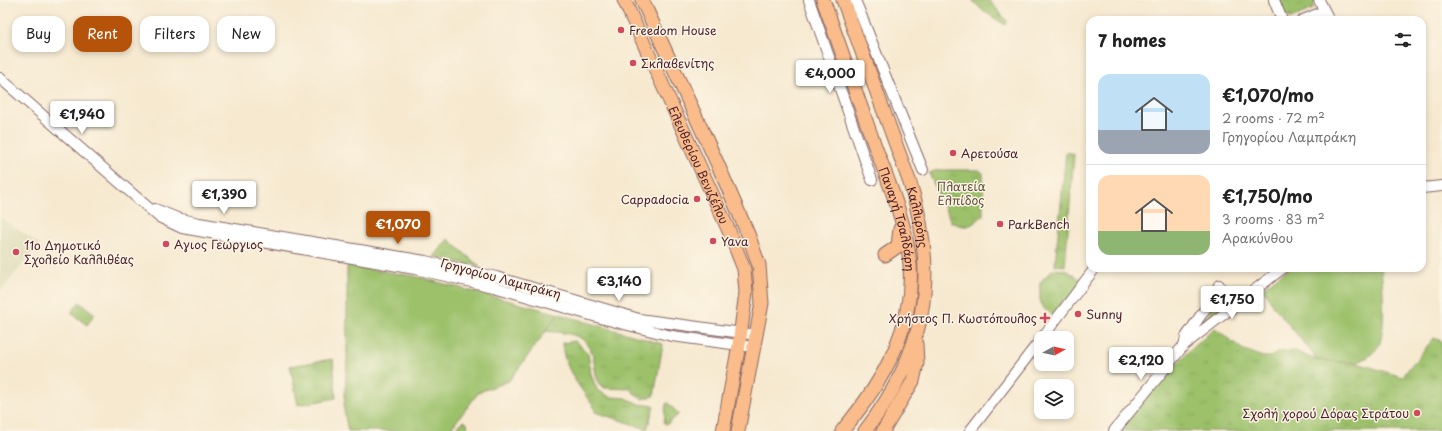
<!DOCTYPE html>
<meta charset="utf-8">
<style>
:root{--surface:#fff;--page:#f2f2f2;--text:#222;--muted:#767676;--line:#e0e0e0;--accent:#b45309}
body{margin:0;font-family:"Playpen Sans",sans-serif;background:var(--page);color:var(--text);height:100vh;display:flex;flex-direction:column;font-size:15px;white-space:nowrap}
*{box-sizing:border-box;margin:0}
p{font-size:13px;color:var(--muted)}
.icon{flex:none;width:22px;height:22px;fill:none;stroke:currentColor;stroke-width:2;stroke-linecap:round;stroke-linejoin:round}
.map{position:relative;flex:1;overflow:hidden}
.details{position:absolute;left:1086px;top:16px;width:340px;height:256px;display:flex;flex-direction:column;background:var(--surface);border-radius:12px;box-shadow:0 2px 6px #0003}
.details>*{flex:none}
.top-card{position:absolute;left:12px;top:16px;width:380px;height:36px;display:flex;gap:8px}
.needle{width:26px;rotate:82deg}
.controls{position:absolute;left:1034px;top:331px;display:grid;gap:8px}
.controls a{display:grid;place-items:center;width:40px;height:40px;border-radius:8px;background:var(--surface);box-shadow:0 2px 6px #0003;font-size:20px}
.price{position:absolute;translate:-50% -34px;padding:0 9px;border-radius:4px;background:#fff;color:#222;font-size:13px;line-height:26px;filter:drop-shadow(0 1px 2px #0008)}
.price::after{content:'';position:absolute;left:50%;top:24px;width:12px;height:9px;margin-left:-6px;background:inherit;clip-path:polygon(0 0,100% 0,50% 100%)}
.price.current{background:var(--accent);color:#fff}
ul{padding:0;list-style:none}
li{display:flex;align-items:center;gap:12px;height:100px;padding:0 12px}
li+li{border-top:1px solid var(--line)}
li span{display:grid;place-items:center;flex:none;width:112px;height:80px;border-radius:12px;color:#555}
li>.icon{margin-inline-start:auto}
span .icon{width:48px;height:48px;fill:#fffc;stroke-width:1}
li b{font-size:17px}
h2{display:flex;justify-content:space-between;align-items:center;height:48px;padding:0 12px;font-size:17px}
.tag{padding:0 14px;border-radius:12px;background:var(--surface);box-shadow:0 2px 6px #0003;font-size:14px;line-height:36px}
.tag.current{background:var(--accent);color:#fff}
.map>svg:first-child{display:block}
.built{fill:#dfddbb}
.grass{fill:#9cc16b;stroke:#73704b}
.park{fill:url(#park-tufts);stroke:#73704b}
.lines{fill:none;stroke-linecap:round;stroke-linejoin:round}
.tertiary-casing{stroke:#866665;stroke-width:12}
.primary-casing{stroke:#866665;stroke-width:15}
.tertiary{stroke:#fff;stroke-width:10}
.primary{stroke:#f9bc8a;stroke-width:13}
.poi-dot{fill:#d1495b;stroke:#fcf5e5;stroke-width:1.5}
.labels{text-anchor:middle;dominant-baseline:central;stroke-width:3;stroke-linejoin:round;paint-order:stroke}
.poi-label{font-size:12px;fill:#4a1f2b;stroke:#fcf5e5;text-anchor:start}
.street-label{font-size:12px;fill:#4a1f2b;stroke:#fcf5e5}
.park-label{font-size:12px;fill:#63503e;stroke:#fcf5e5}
</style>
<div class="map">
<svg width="1442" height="431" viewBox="0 0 1442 431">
<defs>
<pattern id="park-tufts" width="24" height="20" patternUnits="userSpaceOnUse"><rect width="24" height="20" fill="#9cc16b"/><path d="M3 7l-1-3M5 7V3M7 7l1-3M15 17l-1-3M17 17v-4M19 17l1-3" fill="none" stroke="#88a55d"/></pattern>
</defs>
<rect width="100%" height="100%" fill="#fcf5e5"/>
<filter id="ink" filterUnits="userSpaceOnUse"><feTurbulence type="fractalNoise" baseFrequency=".025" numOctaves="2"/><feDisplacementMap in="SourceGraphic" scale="8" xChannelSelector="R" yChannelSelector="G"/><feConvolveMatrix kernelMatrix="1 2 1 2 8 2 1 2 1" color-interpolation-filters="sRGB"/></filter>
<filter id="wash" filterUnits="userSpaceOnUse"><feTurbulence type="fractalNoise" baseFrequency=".012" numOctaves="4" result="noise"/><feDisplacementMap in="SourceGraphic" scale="16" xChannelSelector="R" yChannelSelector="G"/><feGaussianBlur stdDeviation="0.9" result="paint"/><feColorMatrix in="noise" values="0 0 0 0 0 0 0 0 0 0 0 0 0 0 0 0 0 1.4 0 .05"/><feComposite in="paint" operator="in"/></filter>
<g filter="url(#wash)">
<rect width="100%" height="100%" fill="#f6e9d0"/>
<path class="built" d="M0,217l39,27 -37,46 -2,-2z"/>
<path class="grass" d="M347,266l67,10 145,38 -50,67 -30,11 -30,39h-101l-4,-21 3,-51z
M1289,268h92c2,16 5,63 -2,77 -3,6 -14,15 -21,17 -9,3 -33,-2 -43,-2l-2,-6 -41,-50 -9,-16z
M1254,284l-52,41 -1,-1 24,-33z
M463,421l4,2 1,8h-14z"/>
<path class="park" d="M972,0h17l18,21 -2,4 -23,-15z
M1278,0h36l1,3 -2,6 -22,9 -7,-3z
M1066,152l8,2 -9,112 -10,-1z
M938,170h41l4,3v42c-12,12 -16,14 -32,7l-22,-49z
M448,239l32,28 -46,-10z
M1055,269l11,1 19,12 -28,36 -15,-11 -2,-8v-17l11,-11z
M79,302l16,12 -8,11 -16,-12z
M559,314l104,30 -9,52 -12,3 -7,-5 -4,-5 -27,-1c-9,-8 -8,-15 -10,-26 -3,-29 -26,-29 -49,-31z
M1215,328l27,21 21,8h8l7,-5 18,-1 19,9 42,3 45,14 32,-39 8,3v90h-323l38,-50z
M575,341l13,12 3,21 6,16 13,7 16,1 13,6 15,2 -7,23 -52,-17v-4c-14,-19 -32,-41 -33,-65z
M333,359l3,39 -38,7 -8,-39z
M668,403l11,11 -12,10 -3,-1 2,-19z"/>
</g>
<g filter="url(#ink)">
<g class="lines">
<g class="tertiary-casing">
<path id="tertiary" d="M809,0l63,180
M855,0l68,170
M1274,0l8,20
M1319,0l10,20
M1303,20l21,-9
M0,78l159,139 23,11 233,41 79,18 110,32 68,17 82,11
M1422,188l20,-2
M155,209l22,9 22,5 226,38 71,16 143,42 118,16
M1042,338l53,-70
M1185,342l1,-5 32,-47 1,-5
M970,431l71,-92
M1114,431l70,-86 99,-77"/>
</g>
<g class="primary-casing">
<g id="primary">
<path id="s1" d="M624,0l105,231 15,38 2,23 -7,53 -16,86"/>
<path d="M642,0l76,165 30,69 11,31 3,38 -24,128"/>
<path id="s2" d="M823,0c18,48 34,97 52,146 13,35 29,72 34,109 9,68 -25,126 -67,176"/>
<path id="s3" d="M843,0l67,183c30,95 15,170 -45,248"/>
<path d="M885,255l13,-9 2,-17"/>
<path d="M883,431l30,-50 4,-18 -1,-19"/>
</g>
</g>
<use href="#tertiary" class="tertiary"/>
<use href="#primary" class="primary"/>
</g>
</g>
<g class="poi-dot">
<circle cx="621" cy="30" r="4"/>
<circle cx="633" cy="63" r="4"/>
<circle cx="953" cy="153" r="4"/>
<circle cx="697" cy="199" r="4"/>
<circle cx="1000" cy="224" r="4"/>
<circle cx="713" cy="241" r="4"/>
<circle cx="166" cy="244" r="4"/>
<circle cx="16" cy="252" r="4"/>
<circle cx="1078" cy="314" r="4"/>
<path d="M1043 312h4v4h4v4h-4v4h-4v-4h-4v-4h4z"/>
<circle cx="1417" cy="413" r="4"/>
</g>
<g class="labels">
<g class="poi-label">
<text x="629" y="30">Freedom House</text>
<text x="641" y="63">Σκλαβενίτης</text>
<text x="961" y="153">Αρετούσα</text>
<text x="689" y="199" text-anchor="end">Cappadocia</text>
<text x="1008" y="224">ParkBench</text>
<text x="721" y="241">Yava</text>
<text x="174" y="244">Αγιος Γεώργιος</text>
<text x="24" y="245">11ο Δημοτικό<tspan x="24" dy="14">Σχολείο Καλλιθέας</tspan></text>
<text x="1086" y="314">Sunny</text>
<text x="1037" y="318" text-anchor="end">Χρήστος Π. Κωστόπουλος</text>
<text x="1409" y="413" text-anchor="end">Σχολή χορού Δόρας Στράτου</text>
</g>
<g class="street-label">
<text stroke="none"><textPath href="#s1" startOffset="181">Ελευθερίου Βενιζέλου</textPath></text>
<text stroke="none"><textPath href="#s3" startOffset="230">Καλλιρόης</textPath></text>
<text stroke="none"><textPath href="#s2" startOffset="232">Παναγή Τσαλδάρη</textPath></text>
<text transform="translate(501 278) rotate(15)">Γρηγορίου Λαμπράκη</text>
</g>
<g class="park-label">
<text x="961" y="186">Πλατεία<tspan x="961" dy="14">Ελπίδος</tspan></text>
</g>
</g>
</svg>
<div class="controls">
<a><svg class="needle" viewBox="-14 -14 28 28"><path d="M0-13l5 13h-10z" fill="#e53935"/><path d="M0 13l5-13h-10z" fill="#767676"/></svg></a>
<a><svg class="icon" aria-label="layers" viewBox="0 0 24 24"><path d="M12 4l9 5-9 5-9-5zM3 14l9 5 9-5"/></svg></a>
</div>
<b class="price" style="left:830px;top:94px">€4,000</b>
<b class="price" style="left:82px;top:135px">€1,940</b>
<b class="price" style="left:224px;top:215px">€1,390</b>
<b class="price current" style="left:398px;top:245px">€1,070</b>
<b class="price" style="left:619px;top:302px">€3,140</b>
<b class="price" style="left:1232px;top:320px">€1,750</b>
<b class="price" style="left:1141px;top:381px">€2,120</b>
<div class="top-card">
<a class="tag">Buy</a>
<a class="tag current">Rent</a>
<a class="tag">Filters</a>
<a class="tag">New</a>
</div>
<section class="details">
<h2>7 homes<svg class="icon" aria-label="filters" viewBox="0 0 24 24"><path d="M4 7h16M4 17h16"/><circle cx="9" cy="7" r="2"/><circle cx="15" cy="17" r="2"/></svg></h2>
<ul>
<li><span style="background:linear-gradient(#bfe0f5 70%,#9aa5b1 0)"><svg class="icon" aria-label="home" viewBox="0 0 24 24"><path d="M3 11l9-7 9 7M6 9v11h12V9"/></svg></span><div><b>€1,070/mo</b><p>2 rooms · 72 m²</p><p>Γρηγορίου Λαμπράκη</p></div></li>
<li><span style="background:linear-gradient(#ffd9b3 70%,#8fb573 0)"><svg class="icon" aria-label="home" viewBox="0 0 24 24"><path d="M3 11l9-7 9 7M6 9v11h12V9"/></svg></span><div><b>€1,750/mo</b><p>3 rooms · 83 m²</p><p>Αρακύνθου</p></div></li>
</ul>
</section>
</div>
